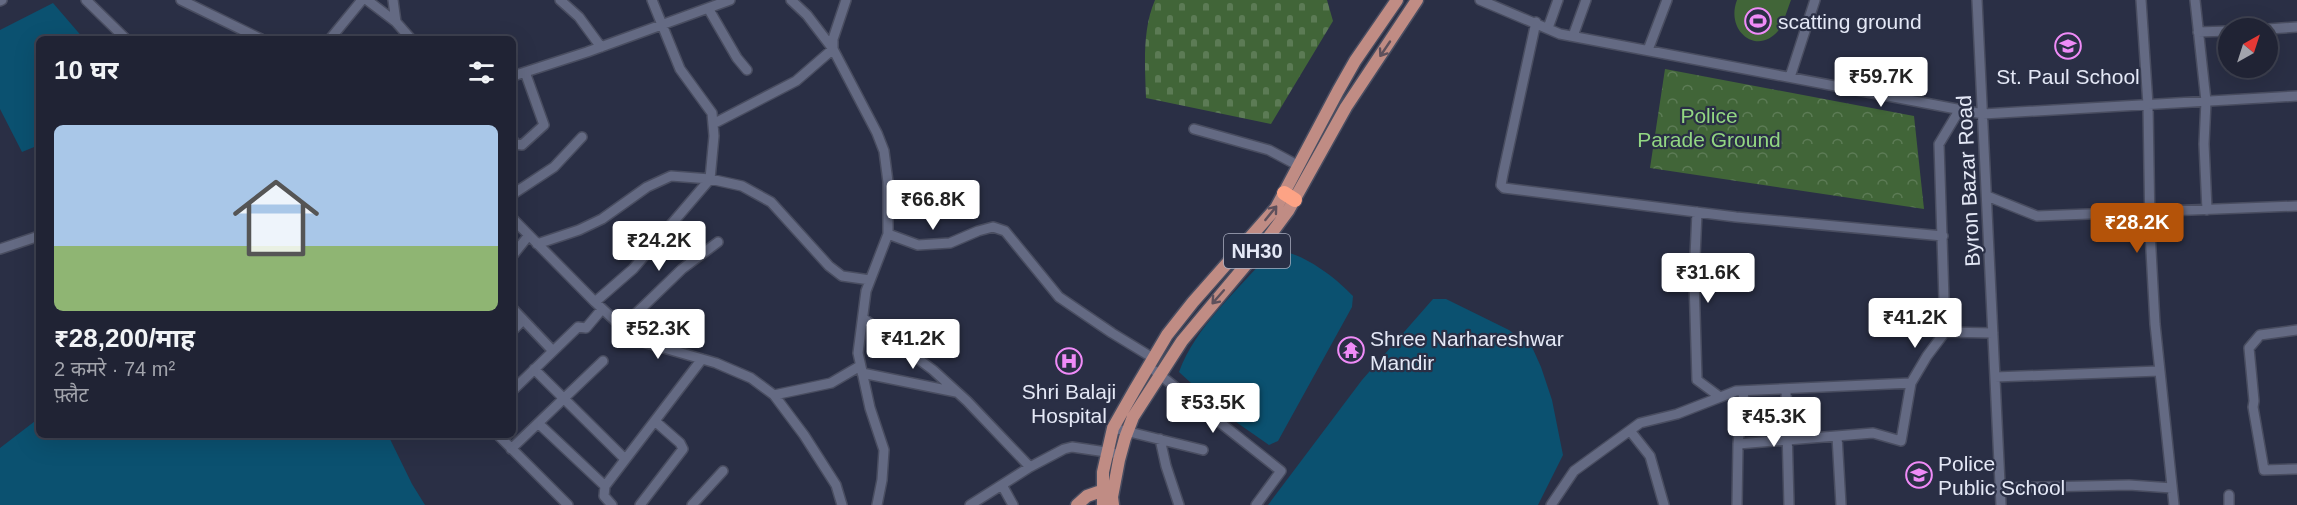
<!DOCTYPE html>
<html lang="hi">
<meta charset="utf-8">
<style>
:root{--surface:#202334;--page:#282b3c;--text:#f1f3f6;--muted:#a2a4ac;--line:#3d404f;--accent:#b45309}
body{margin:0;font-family:Arial,"Noto Sans Devanagari",sans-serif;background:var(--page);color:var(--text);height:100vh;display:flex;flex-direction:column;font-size:22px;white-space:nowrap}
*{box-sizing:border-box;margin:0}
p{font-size:20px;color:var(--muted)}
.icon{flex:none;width:33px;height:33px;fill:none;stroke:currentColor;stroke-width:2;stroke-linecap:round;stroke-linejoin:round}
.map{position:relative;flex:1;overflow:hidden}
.side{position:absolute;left:36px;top:36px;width:480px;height:402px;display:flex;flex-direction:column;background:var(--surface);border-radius:9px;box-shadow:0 6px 24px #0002,0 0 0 2px var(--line)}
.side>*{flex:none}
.needle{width:39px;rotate:39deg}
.controls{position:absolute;left:2218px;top:18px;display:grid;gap:12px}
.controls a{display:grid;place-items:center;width:60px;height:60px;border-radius:50%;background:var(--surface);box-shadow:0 6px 24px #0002,0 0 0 2px var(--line);font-size:30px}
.price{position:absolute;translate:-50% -51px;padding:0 14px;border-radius:6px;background:#fff;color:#222;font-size:20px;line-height:39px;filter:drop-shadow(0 2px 3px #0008)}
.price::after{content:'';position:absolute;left:50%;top:36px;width:18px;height:14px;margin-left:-9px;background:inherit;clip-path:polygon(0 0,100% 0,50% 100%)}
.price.active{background:var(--accent);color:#fff}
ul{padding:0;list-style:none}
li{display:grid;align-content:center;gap:12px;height:318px;padding:0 18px}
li+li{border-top:2px solid var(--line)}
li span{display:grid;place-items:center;height:186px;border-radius:9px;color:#555}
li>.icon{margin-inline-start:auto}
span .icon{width:108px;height:108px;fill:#fffc;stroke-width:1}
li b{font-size:26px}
h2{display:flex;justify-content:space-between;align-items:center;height:72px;padding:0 18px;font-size:26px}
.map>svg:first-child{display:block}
.forest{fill:url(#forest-crowns)}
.cemetery{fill:url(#cemetery-stones)}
.pitch{fill:#416538}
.water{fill:#0b5170}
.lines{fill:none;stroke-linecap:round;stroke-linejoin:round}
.minor-casing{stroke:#494d60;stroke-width:12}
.major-casing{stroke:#494d60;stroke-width:15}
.highway-casing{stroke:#494d60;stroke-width:16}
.minor{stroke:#646a83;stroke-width:9}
.major{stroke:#c08c84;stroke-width:12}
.highway{stroke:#fda385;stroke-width:14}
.oneway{stroke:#5e505b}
.labels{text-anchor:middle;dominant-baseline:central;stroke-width:4.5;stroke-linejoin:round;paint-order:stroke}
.shield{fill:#2a2f45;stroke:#acb0c1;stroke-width:1.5}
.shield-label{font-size:20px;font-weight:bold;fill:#e4e8f6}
.poi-label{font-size:21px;fill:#e4e8f6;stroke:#2a2f45;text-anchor:start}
.park-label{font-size:21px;fill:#92d682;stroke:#2a2f45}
.street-label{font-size:21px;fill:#e4e8f6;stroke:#2a2f45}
</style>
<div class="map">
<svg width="2297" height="505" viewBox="0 0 2297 505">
<defs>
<pattern id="forest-crowns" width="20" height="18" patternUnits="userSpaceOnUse" patternTransform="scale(1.5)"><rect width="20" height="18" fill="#416538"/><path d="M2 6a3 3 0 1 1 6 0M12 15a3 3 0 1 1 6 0" fill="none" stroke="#5c7b55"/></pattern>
<pattern id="cemetery-stones" width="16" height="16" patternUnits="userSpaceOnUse" patternTransform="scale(1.5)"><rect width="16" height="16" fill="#416538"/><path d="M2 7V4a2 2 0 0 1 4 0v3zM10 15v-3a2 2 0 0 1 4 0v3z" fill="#5c7b55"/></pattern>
</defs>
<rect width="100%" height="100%" fill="#2a2f45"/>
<path class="forest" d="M1665,69l249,47 10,93 -274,-41z"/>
<path class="cemetery" d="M1155,0h172l6,21 -62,103 -125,-26c-1,-32 -4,-68 9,-98z"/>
<path class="pitch" d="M1737,0h54c-4,10 -7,23 -13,31 -21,25 -53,0 -41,-31z"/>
<path class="water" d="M53,3l31,36h-45v106l-17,7 -22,-43v-79z
M1280,251c25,3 56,27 73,45l-1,11 -74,134 -9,4 -43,-30 -47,-43c17,-46 59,-82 91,-119z
M1433,299h13l63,31 23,17 9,20 11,33 11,55 -25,50h-270l94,-125z
M39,418v17h349l24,49 13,21h-425v-57z"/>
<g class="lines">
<g class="minor-casing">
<path id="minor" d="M86,0l40,39
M181,0l80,39
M367,0l29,22 15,17
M393,0l3,22
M560,0l19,17 22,30
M846,0l-13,39v10l44,84 7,18 4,31v52l-22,57 -8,62 12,55 14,42 -2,30 -5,25
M1480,0l80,34 423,80 314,-18
M1977,0l24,505
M2141,0l7,105 2,127 5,92 19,181
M2195,0l11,101 -2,43 3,66
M0,1l2,-1
M708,8l29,50 10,12
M1536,22l-33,152 -2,11 3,3 232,29 207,19
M1548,28l10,-28
M2268,29l29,-2
M2198,32l31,-1
M1573,36l13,-36
M330,39l32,-39
M1648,50l19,-50
M513,76l74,-24 143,-52
M1790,77l25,-77
M713,124l83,-43 37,-32 -26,-34 -16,-15
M1194,129l75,21 30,16
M513,140l2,4 7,1 22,-20 -19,-53
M513,194l41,-27 28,-30
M1987,196l50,20 260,-10
M1697,212l-3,67 3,101 23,17
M513,219l82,83 27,25 21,15 73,21 35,15 23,17 30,40 32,50 6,20
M888,234l30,11 32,-2 28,-12 15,-4 12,4 54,66 53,36 41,25
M537,244l42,-14 23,-11 45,-32 24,-11 39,3 32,7 29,16 58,64 13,10 28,4
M0,249l39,-13
M513,255l16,-20
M595,302l38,-33 77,-90 4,-43 -2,-23 -32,-44 -28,-69
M513,309l40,42
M863,318l70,52 34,31 63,66
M622,327l60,-58 36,-27
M513,330l10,-10
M2297,330l-37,5 -11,13 5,53 -1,6 11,63 33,-1
M1945,332l48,1
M534,369l91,90
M1155,371l126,100 -25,34
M862,373l94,19
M1995,377l164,-6
M1911,383l16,-27 18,-24 -6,-188 21,-35
M513,390l65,-63 8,1 16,-19
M1786,390l3,115
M774,395l57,-12 29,-17
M538,423l67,63
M1113,428l90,22
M1631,432l19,24 14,49
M498,435l70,70
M1837,436l4,69
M1160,439l6,27 13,39
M511,449l92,-88
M1002,485l11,20
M2000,488l129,-3 43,3
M2229,495v10
M612,505l-8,-9 1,-10 97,-127
M640,505l43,-56 -3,-6 -24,-21
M692,505l31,-34
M970,505l60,-38 34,-18 8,-2 41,6
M1551,505l23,-34 66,-48 37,-9 59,-23 175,-8 -10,58 -28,-8 -135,11
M1737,505l1,-61 6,-53"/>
</g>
<g class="major-casing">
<path id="major" d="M1077,505l10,-9 20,-7
M1103,505v-33l10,-44 21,-37 33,-56 26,-33 83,-94 62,-117 17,-30 42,-61
M1113,505l-1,-8 7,-37 6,-22 8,-21 49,-76 83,-99 23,-31 58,-104 71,-107"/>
</g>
<g class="highway-casing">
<path id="highway" d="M1284,193l11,7"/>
</g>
<use href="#minor" class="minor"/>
<use href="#major" class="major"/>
<use href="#highway" class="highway"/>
</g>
<defs><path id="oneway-shaft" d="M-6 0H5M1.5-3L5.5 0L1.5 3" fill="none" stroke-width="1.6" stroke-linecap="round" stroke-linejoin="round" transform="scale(1.5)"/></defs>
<g class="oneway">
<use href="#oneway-shaft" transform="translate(1385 49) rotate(124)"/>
<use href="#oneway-shaft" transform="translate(1271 213) rotate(-51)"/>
<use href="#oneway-shaft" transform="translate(1218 297) rotate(131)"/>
</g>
<defs>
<g id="stadium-ring" transform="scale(1.35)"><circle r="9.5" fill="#2a2f45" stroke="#ef8bf7" stroke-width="1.5"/><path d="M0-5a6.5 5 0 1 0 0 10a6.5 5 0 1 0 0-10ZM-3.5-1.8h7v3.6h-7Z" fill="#ef8bf7"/></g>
<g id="school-ring" transform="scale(1.35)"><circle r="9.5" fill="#2a2f45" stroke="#ef8bf7" stroke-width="1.5"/><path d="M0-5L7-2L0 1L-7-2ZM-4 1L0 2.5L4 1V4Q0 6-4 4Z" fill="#ef8bf7"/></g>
<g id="temple-ring" transform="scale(1.35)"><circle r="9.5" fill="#2a2f45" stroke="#ef8bf7" stroke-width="1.5"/><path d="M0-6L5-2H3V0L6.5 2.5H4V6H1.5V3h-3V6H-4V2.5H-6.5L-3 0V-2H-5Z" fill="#ef8bf7"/></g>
<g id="hospital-ring" transform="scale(1.35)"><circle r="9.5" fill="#2a2f45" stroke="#ef8bf7" stroke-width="1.5"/><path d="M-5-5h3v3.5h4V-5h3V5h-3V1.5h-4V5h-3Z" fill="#ef8bf7"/></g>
</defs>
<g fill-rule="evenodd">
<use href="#stadium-ring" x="1758" y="21"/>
<use href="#school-ring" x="2068" y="46"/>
<use href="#temple-ring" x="1351" y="350"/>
<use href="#hospital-ring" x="1069" y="361"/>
<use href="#school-ring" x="1919" y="475"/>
</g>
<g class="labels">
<rect class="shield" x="1224" y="234" width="66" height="34" rx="4.5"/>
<g class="shield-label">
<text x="1257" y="251">NH30</text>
</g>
<g class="poi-label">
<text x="1778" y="21">scatting ground</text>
<text x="2068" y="76" text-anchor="middle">St. Paul School</text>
<text x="1370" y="338">Shree Narhareshwar<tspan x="1370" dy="24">Mandir</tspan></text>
<text x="1069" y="391" text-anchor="middle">Shri Balaji<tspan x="1069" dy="24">Hospital</tspan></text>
<text x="1938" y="463">Police<tspan x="1938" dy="24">Public School</tspan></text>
</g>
<g class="park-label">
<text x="1709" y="115">Police<tspan x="1709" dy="24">Parade Ground</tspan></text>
</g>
<g class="street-label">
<text transform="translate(1968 181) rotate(-93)">Byron Bazar Road</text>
</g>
</g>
</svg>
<div class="controls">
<a><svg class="needle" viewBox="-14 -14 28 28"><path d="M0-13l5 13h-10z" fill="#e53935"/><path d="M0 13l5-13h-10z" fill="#a2a4ac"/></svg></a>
</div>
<b class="price" style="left:1881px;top:108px">₹59.7K</b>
<b class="price" style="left:933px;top:231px">₹66.8K</b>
<b class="price active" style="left:2137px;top:254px">₹28.2K</b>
<b class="price" style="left:659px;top:272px">₹24.2K</b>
<b class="price" style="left:1708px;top:304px">₹31.6K</b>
<b class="price" style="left:1915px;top:349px">₹41.2K</b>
<b class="price" style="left:658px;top:360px">₹52.3K</b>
<b class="price" style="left:913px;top:370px">₹41.2K</b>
<b class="price" style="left:1213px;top:434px">₹53.5K</b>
<b class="price" style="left:1774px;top:448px">₹45.3K</b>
<section class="side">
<h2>10 घर<svg class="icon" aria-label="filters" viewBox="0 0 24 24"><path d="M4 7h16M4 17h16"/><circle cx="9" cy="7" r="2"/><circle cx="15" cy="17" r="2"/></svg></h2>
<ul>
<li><span style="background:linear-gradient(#a9c7e8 65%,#8fb573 0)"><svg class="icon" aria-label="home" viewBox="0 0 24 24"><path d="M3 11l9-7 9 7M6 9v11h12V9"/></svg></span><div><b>₹28,200/माह</b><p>2 कमरे · 74 m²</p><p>फ़्लैट</p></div></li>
</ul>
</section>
</div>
